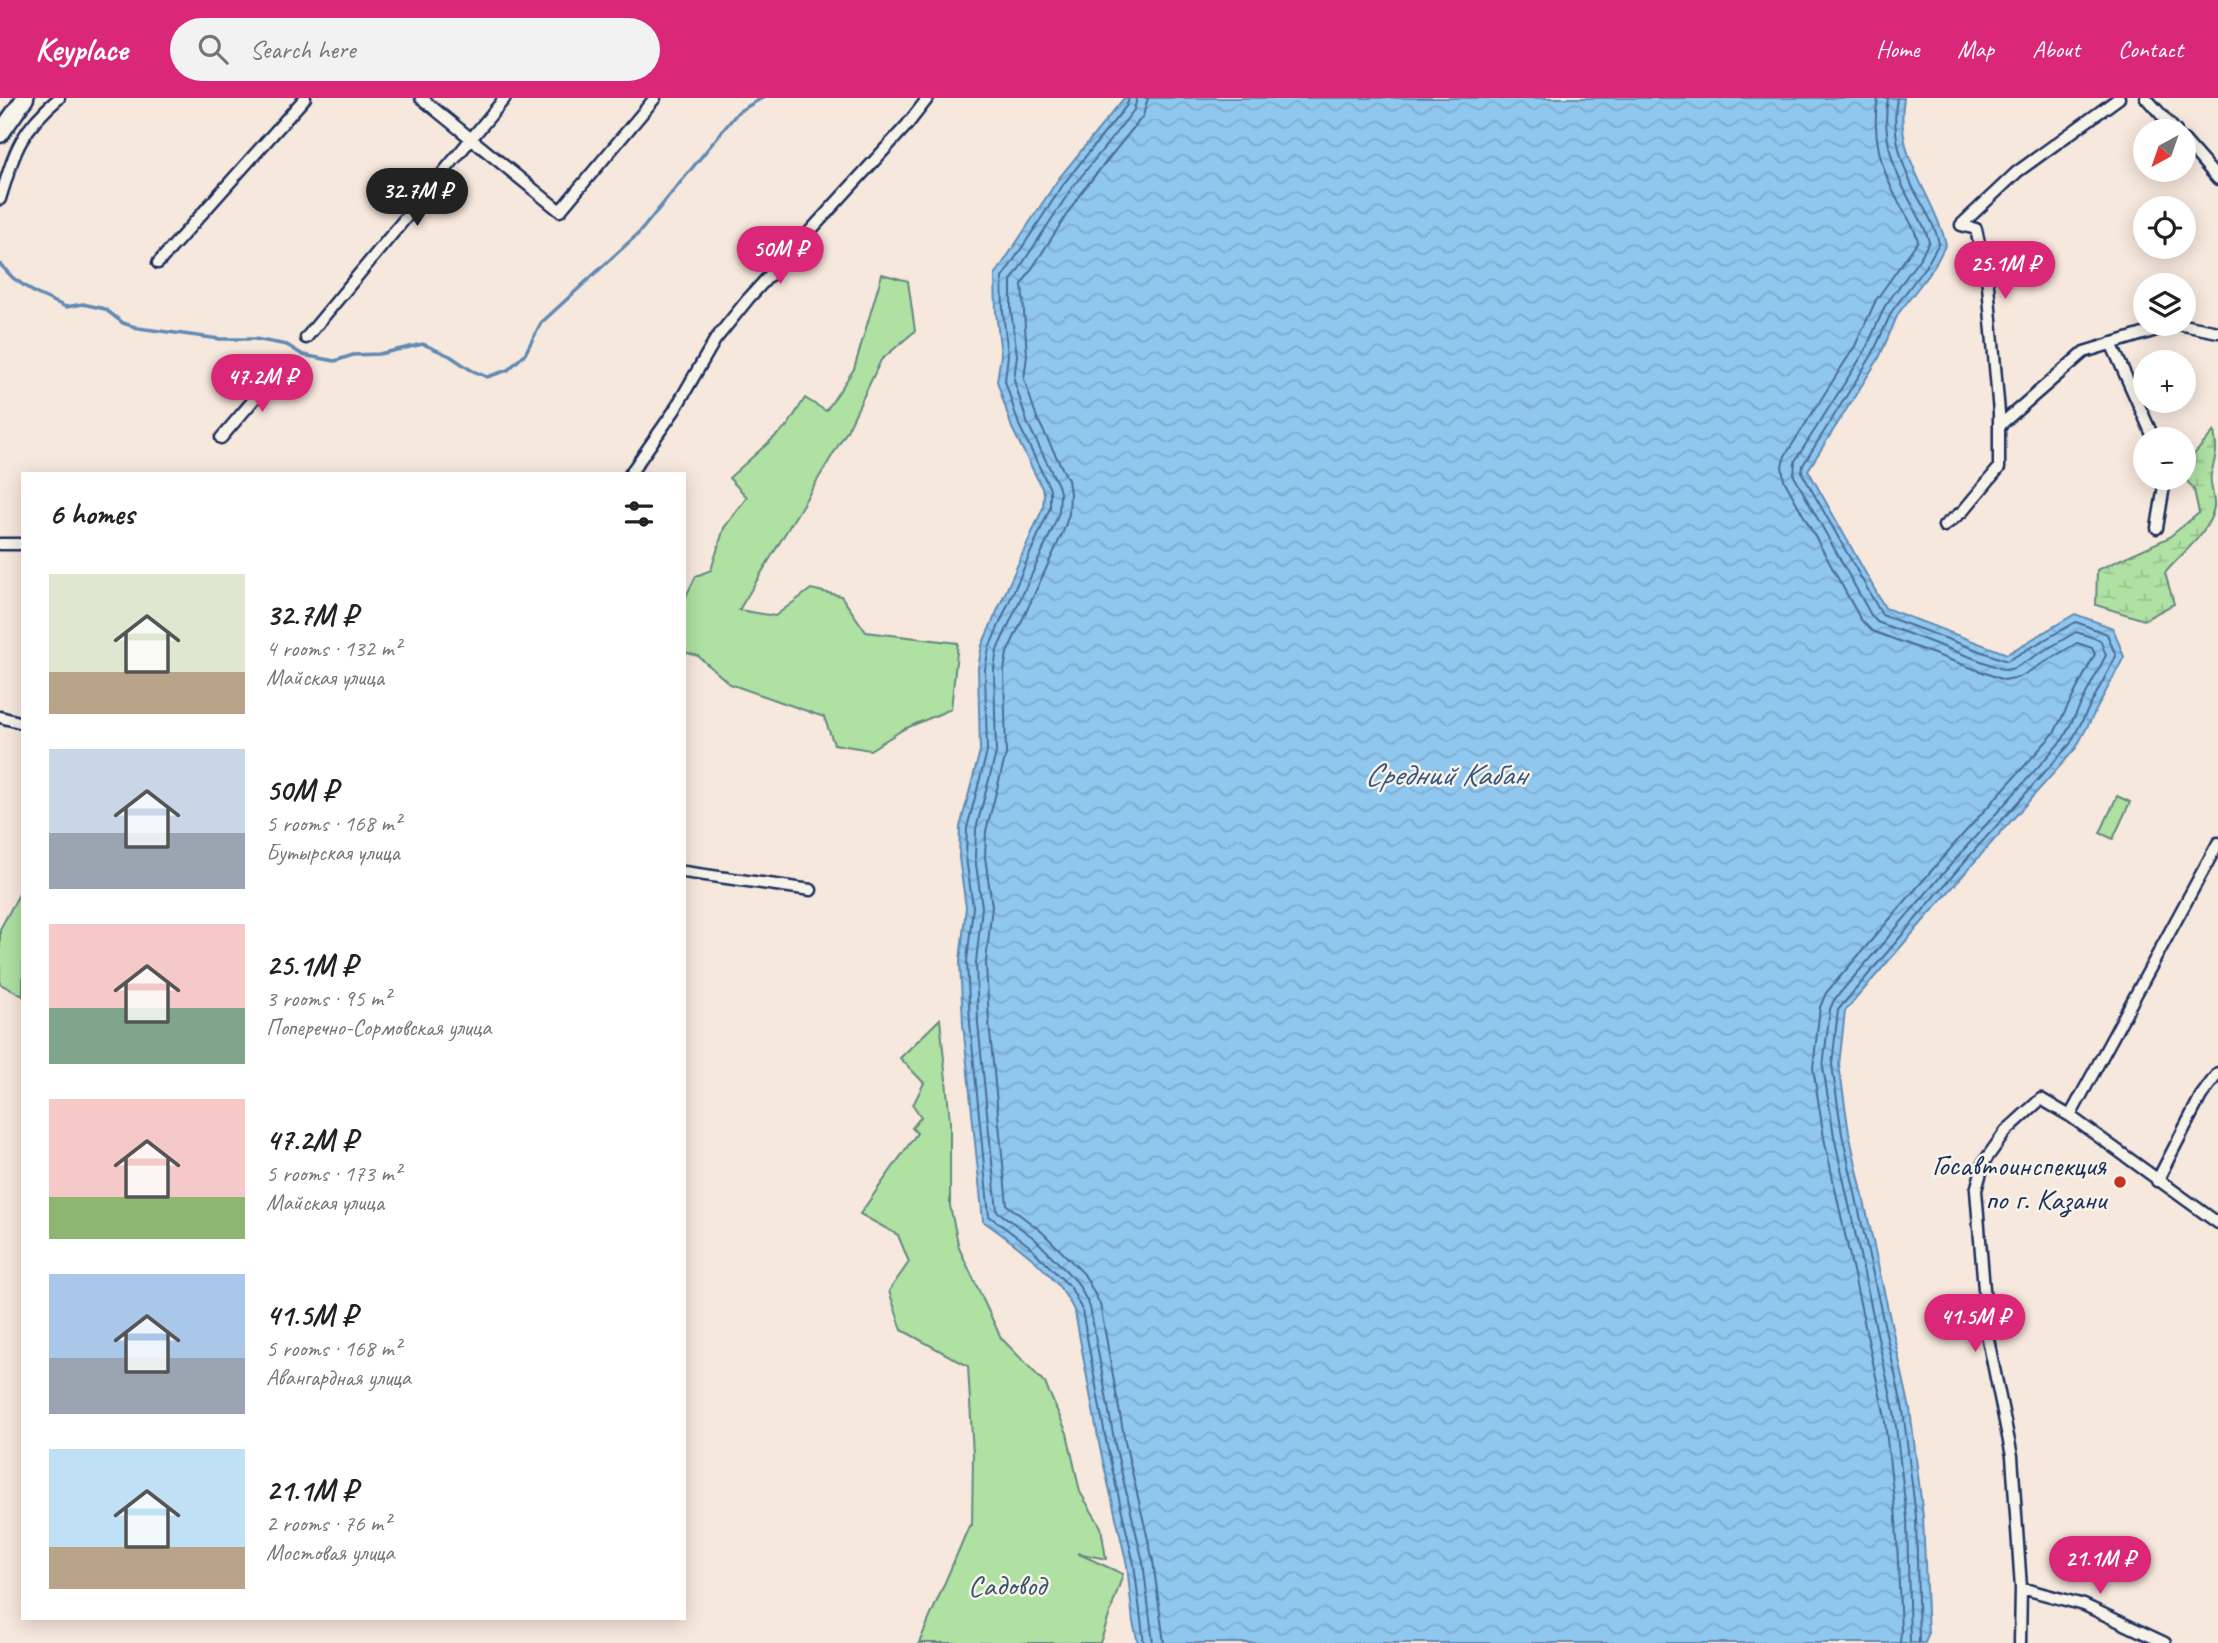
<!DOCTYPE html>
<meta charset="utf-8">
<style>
:root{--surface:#fff;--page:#f2f2f2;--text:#222;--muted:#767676;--accent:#db2777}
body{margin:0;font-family:Caveat,sans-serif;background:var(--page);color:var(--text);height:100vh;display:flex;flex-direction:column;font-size:26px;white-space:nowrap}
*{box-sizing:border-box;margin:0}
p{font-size:23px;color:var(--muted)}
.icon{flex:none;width:38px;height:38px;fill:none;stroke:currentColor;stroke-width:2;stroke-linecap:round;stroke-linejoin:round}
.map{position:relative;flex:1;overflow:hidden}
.details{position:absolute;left:21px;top:374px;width:665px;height:1148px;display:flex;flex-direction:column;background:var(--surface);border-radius:0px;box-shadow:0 4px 18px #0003}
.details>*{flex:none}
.needle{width:46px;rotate:220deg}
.buttons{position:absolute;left:2133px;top:21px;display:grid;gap:14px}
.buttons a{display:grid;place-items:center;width:63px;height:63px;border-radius:50%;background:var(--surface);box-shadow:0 4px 18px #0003;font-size:35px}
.price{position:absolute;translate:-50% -60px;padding:0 16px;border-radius:24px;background:var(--accent);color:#fff;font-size:23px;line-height:46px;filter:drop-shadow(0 2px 4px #0008)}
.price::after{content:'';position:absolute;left:50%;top:42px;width:21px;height:16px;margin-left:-10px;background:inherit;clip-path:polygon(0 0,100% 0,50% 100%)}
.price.selected{background:#222;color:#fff}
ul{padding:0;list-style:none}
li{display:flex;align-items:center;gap:21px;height:175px;padding:0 28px}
li span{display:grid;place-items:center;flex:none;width:196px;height:140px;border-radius:0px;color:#555}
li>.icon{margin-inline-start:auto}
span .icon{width:84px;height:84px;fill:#fffc;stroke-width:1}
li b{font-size:30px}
h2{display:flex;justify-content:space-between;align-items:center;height:84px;padding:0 28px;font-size:30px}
header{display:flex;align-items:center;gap:42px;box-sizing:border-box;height:98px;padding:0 35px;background:var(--accent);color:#fff}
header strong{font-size:33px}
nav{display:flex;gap:38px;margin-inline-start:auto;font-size:24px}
.search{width:490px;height:63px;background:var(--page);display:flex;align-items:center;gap:18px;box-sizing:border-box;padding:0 24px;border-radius:38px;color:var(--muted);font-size:26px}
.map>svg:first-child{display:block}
.green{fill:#aee1a2;stroke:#648880;stroke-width:2}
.wetland{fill:url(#wetland-marsh);stroke:#648880;stroke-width:2}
.park{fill:url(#park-tufts);stroke:#648880;stroke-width:2}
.water{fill:url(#water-waves);stroke:#618ab4;stroke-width:2}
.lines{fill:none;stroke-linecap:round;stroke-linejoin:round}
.shore{stroke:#4a6c98;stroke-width:2}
.stream{stroke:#618ab4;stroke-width:3.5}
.minor-casing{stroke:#1b2f5e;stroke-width:15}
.primary-casing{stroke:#1b2f5e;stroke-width:21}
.minor{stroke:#f7f3e8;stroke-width:10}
.primary{stroke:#f7f3e8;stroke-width:16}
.poi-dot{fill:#c8321e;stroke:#f7f3e8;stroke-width:2.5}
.labels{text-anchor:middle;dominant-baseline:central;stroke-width:5;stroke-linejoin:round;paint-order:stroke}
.poi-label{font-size:30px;fill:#1b2f5e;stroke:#f7f3e8;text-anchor:end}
.park-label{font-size:30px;fill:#38536c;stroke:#f7f3e8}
.water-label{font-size:32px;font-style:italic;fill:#385582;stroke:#f7f3e8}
</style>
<header>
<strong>Keyplace</strong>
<div class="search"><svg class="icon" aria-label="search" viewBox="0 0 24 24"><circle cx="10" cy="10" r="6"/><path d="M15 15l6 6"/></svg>Search here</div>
<nav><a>Home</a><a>Map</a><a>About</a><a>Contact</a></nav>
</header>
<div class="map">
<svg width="2218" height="1545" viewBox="0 0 2218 1545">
<defs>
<pattern id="wetland-marsh" width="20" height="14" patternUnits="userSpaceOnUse" patternTransform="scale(1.75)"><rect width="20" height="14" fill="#aee1a2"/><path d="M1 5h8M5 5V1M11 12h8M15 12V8" fill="none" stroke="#95c18e"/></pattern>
<pattern id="park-tufts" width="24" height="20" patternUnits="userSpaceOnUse" patternTransform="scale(1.75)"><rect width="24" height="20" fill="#aee1a2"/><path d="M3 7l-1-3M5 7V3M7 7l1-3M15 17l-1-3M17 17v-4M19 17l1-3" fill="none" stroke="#95c18e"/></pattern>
<pattern id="water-waves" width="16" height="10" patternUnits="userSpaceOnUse" patternTransform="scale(1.75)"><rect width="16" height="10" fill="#90c7ee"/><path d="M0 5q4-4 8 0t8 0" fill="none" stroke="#7cabce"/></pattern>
</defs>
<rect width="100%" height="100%" fill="#f7e8dd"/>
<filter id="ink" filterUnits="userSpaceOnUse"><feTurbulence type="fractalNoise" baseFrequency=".0143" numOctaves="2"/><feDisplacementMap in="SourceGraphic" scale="14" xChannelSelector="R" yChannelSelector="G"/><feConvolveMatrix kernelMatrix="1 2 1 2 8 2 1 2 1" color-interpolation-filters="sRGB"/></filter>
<g filter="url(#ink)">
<path class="green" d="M882,176l26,7 7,50 -34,29 -34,71 -108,179 36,6 36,-27 30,7 25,36 92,11 -7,66 -47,20 -34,21 -36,-6 -10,-27 -94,-33 -32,-28 -14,-4v-52l12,-24 15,-6 13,-42 23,-31 -18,-19 59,-53 17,-27 21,13 28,-42z
M23,789v109l-23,-12v-55z
M940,921l10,102v85l9,42 42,90 44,45 22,50 13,59 21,35 5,32 -29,-6 46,21 -23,69h-181l50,-117 3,-1 1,-70 -5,-89 -66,-36 -13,-39 20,-29 -11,-27 -38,-21 57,-81 -5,-5 9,-11 -8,-12 11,-22 -24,-25z"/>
<path class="wetland" d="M2214,333c4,24 2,22 -3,43 -2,10 4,22 3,33 -4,25 -33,47 -49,66l9,31 -30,16 -48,-15 1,-35 71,-32 31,-25 -5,-23 -10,-13v-11z"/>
<path class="park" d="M2117,698l13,6 -17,37 -13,-6z"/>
<path class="water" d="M1124,0h780c-10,59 28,93 42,146l-12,23 -36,47 -19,44 -71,112 77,138 122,46 68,-40 38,14 11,29 -48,91 -98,110 -133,153 -6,54 10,68 61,276 13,107 5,119 -3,8h-787l-5,-21 -6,-57 -27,-117 -25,-136c-19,-40 -57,-66 -92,-91l-20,-197 -3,-63 6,-54 -7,-49 1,-31 20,-76 -2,-83 4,-23 61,-137 1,-16 -32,-64 -15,-47 4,-26 -5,-43 -1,-37 64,-97z"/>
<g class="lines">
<path class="shore" d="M1129,0l-2,7 -62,77 -63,96 1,34 5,43 -3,26 14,44 31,64v19l-61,140 -4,21 2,83 -20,76 -1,30 7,49 -6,54 3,62 19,193 39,29 43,43 11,22 25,136 27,118 10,79
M1137,0l-3,12 -62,78 -61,93v30l6,44 -3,25 13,42 31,63 2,8 -1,19 -6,16 -56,122 -3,19 2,84 -20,76 -1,28 7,50 -6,55 2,61 19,188 37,27 43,44 13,25 25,138 28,117 10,81
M1148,0l-5,18 -63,78 -58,90 5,71 -3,24 13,39 31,62 2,13 -1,21 -6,18 -56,121 -3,17 2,84 -20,77 -1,26 7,49 -6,56 3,60 18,183 34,26 43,43 16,30 25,138 28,119 11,82
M1878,0c-7,35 3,72 20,103 7,13 17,25 20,40l-42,59 -21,46 -70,110 -3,10 2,14 77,140 11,11 132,49 16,-3 57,-34 15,5 3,6 -41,79 -96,107 -132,153 -6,14 -7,61 11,70 60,275 12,105 5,113 -1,12
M1888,0c-6,33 3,65 18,95 8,17 19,30 23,49l-9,16 -35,48 -20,45 -70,110 -1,15 77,139 6,7 128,48 10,-2 61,-36 24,8 6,15 -43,84 -97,108 -132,153 -4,9 -7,58 11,69 60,275 13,107 3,125
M1897,0c-6,32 3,62 16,90 10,19 21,34 26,55l-11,20 -36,48 -20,44 -69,110 -1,8 80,142 125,46 69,-39 31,12 9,22 -46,88 -98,109 -134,157 -6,55 10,69 61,276 13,107 3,126"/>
<path class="stream" d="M0,166l13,14 22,15 31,14 17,-3 22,5 18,14 15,5 82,11h35l32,6 16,10 32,6 18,-6 26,-1 44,-10 27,12 21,14 16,7 21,-7 17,-16 16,-31 98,-90 99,-121 24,-14"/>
<g class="minor-casing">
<path id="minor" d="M421,0l139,113 95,-113
M2146,0l30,33
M2184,42l34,39
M0,101c15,-48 19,-67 59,-101
M158,165l147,-165
M2178,226l40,8
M306,240l199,-240
M2111,245l43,96
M1999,328l85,-74 92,-28
M221,340l59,-69
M630,376l44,-63 41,-71 33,-41 159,-174 21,-27
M1944,428l19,-15 36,-43v-55l-11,-128 -12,-56 -15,-4 56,-53 102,-74
M2157,430l7,-42v-8
M0,446h23
M0,619l23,6
M684,774l127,18
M2070,1018l148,-273
M2157,1083l44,-85 17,-23
M2021,1490l63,17 81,38
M2020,1545l1,-55 -9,-132 -24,-117 -12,-149 8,-28 22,-31 35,-32 29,17 148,107"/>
</g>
<g class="primary-casing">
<path id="primary" d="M0,36l25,-36"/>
</g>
<use href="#minor" class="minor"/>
<use href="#primary" class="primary"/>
</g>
</g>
<circle class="poi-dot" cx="2120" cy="1084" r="7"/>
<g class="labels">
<g class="poi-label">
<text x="2106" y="1067">Госавтоинспекция<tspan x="2106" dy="34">по г. Казани</tspan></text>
</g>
<g class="park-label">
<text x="1007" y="1487">Садовод</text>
</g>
<g class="water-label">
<text x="1445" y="676">Средний Кабан</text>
</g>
</g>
</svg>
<div class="buttons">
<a><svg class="needle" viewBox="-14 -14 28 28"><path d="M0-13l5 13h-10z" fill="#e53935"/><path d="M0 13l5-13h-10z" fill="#767676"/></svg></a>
<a><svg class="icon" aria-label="locate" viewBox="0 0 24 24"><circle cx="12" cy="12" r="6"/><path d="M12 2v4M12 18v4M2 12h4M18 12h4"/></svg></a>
<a><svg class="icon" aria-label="layers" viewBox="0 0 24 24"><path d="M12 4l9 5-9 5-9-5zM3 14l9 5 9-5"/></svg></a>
<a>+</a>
<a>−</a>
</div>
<b class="price selected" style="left:417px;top:130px">32.7M ₽</b>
<b class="price" style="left:780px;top:188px">50M ₽</b>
<b class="price" style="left:2005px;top:203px">25.1M ₽</b>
<b class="price" style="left:262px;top:316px">47.2M ₽</b>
<b class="price" style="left:1975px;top:1256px">41.5M ₽</b>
<b class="price" style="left:2100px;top:1498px">21.1M ₽</b>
<section class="details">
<h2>6 homes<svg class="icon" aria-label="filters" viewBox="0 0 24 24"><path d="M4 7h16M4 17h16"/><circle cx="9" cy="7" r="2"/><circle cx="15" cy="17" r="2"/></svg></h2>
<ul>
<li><span style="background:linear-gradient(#dfe7d0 70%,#b9a48a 0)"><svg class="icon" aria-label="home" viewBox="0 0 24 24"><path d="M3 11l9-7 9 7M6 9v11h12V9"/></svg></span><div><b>32.7M ₽</b><p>4 rooms · 132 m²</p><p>Майская улица</p></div></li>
<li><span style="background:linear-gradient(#c9d6e8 60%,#9aa5b1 0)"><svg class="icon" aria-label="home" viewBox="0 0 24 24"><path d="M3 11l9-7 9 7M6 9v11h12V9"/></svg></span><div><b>50M ₽</b><p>5 rooms · 168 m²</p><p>Бутырская улица</p></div></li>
<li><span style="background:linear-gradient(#f6c9c9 60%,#7fa58c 0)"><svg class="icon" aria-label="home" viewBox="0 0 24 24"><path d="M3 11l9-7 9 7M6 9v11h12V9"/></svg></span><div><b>25.1M ₽</b><p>3 rooms · 95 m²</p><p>Поперечно-Сормовская улица</p></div></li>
<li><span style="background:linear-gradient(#f6c9c9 70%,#8fb573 0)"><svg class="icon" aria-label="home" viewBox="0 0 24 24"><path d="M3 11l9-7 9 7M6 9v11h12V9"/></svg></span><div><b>47.2M ₽</b><p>5 rooms · 173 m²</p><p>Майская улица</p></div></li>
<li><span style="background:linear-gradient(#a9c7e8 60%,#9aa5b1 0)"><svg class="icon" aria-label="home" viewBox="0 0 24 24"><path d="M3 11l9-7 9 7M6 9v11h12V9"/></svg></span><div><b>41.5M ₽</b><p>5 rooms · 168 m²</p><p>Авангардная улица</p></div></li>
<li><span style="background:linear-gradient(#bfe0f5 70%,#b9a48a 0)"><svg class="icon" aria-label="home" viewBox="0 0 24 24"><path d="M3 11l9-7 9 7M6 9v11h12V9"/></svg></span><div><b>21.1M ₽</b><p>2 rooms · 76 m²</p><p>Мостовая улица</p></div></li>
</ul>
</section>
</div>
